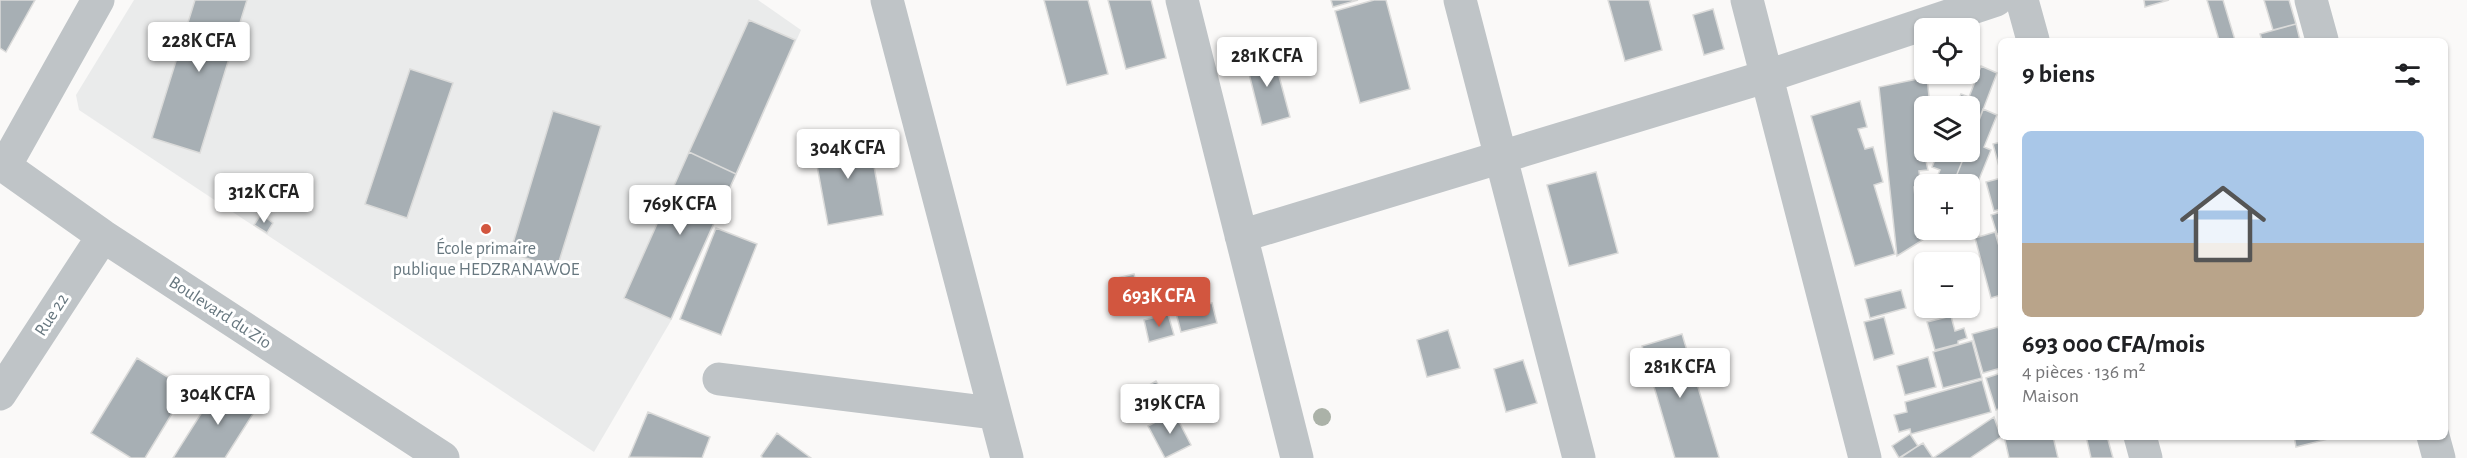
<!DOCTYPE html>
<html lang="fr">
<meta charset="utf-8">
<style>
:root{--surface:#fff;--page:#f6f6f6;--text:#202124;--muted:#757577;--accent:#d2563f}
body{margin:0;font-family:"Alegreya Sans",sans-serif;background:var(--page);color:var(--text);height:100vh;display:flex;flex-direction:column;font-size:22px;white-space:nowrap}
*{box-sizing:border-box;margin:0}
p{font-size:20px;color:var(--muted)}
.icon{flex:none;width:33px;height:33px;fill:none;stroke:currentColor;stroke-width:2;stroke-linecap:round;stroke-linejoin:round}
.map{position:relative;flex:1;overflow:hidden}
.panel{position:absolute;left:1998px;top:38px;width:450px;height:402px;display:flex;flex-direction:column;background:var(--surface);border-radius:9px;box-shadow:0 2px 4px #0004}
.panel>*{flex:none}
.buttons{position:absolute;left:1914px;top:18px;display:grid;gap:12px}
.buttons a{display:grid;place-items:center;width:66px;height:66px;border-radius:9px;background:var(--surface);box-shadow:0 2px 4px #0004;font-size:30px}
.price{position:absolute;translate:-50% -51px;padding:0 14px;border-radius:6px;background:#fff;color:#222;font-size:20px;line-height:39px;filter:drop-shadow(0 2px 3px #0008)}
.price::after{content:'';position:absolute;left:50%;top:36px;width:18px;height:14px;margin-left:-9px;background:inherit;clip-path:polygon(0 0,100% 0,50% 100%)}
.price.current{background:var(--accent);color:#fff}
ul{padding:0;list-style:none}
li{display:grid;align-content:center;gap:12px;height:318px;padding:0 24px}
li span{display:grid;place-items:center;height:186px;border-radius:9px;color:#555}
li>.icon{margin-inline-start:auto}
span .icon{width:108px;height:108px;fill:#fffc;stroke-width:1}
li b{font-size:26px}
h2{display:flex;justify-content:space-between;align-items:center;height:72px;padding:0 24px;font-size:26px}
.map>svg:first-child{display:block}
.built{fill:#eaebeb}
.building{fill:#a7afb4;stroke:#dbdbda;stroke-width:1.5}
.lines{fill:none;stroke-linecap:round;stroke-linejoin:round}
.minor{stroke:#bfc4c7;stroke-width:33}
.tree{fill:#abb2a8}
.poi-dot{fill:#d2563f;stroke:#fff;stroke-width:2}
.labels{text-anchor:middle;dominant-baseline:central;stroke-width:6;stroke-linejoin:round;paint-order:stroke}
.poi-label{font-size:18px;fill:#67777f;stroke:#fff}
.street-label{font-size:18px;fill:#67777f;stroke:#fff}
</style>
<div class="map">
<svg width="2467" height="458" viewBox="0 0 2467 458">
<rect width="100%" height="100%" fill="#faf9f8"/>
<path class="built" d="M134,0h624l43,30 -129,289 -78,133 -515,-342 -3,-15z"/>
<path class="building" d="M0,0h35l-29,52 -6,-4z
M195,0h52l-47,153 -48,-15z
M1044,0h44l20,74 -41,11z
M1108,0h43l15,58 -40,11z
M1331,0h27l-25,7z
M1374,0h12l24,89 -50,14 -25,-92z
M1608,0h41l13,50 -37,11z
M2144,0h25l-24,7z
M2207,0h16l12,40h-16z
M2264,0h25l7,24 -23,6z
M1713,9l11,40 -20,6 -11,-40z
M749,20l46,20 -59,134 -47,-22z
M2296,24l4,16h-38l-2,-6z
M1272,50l18,67 -28,8 -17,-67z
M1981,66l16,7 -27,71v-38h-14l5,-12 8,3z
M410,69l43,14 -46,135 -42,-14z
M1927,77l3,29h-6v46l4,18 -9,1 2,16h-7l4,38 6,-16v21h12l-2,3 -37,23 -18,-169z
M1860,101l7,26 -9,2 7,20 8,-2 10,35 -9,3 21,69 -40,12 -44,-150z
M1983,109l14,6 -13,32 7,3 -13,32 -6,-3 -3,5h-16l13,-32h4v-8z
M553,111l48,15 -44,142 -47,-15z
M868,134l15,81 -55,10 -15,-81z
M2001,142v32l-8,-30z
M689,152l47,22 -65,145 -47,-21z
M1938,152h28l-13,32h-19l6,-14 -8,-3z
M1596,172l22,81 -49,13 -22,-81z
M2001,178v31l-7,2 -8,-29z
M2001,212v21l-4,1 -6,-19z
M261,214l12,9 -6,10 -13,-8z
M716,228l41,16 -36,91 -41,-16z
M1995,232l6,21v42l-10,3 -16,-60z
M1134,274l9,36 -17,5 -9,-37z
M1901,290l5,18 -36,10 -5,-19z
M1212,303l5,20 -36,9 -5,-19z
M1168,314l6,21 -25,7 -5,-22z
M1951,316l4,15 9,-3 3,10 -9,3v3l-23,6 -8,-28z
M1884,317l10,37 -20,6 -10,-38z
M1998,327l3,11v30l-18,5 -11,-39z
M1448,330l12,38 -33,9 -10,-37z
M1682,334l37,123 -2,1h-42l-33,-112z
M1972,341l10,37 -39,10 -10,-36z
M1928,357l8,30 -31,8 -8,-29z
M137,358l50,31 -42,69h-14l-40,-25z
M1523,360l14,43 -31,9 -12,-43z
M2001,373v35l-5,2 -10,-32z
M1982,380l9,32 -80,22 -1,-5 -11,3 -5,-17 13,-3 -2,-10z
M1156,381l15,26 -24,14 -15,-26z
M221,382l37,24 -33,52h-52z
M648,412l62,25 -8,21 -73,-1z
M1174,412l17,33 -26,13 -17,-32z
M1994,417l7,20 -31,21h-37z
M777,433l34,25h-48l-2,-2z
M1910,434l8,12 -19,12 -7,-12z
M2004,436h49l5,22h-49z
M2086,436h21l6,22h-22z
M2294,436h33l1,3 -32,8z
M1923,443l10,15h-33l18,-12z"/>
<g class="lines">
<path class="minor" d="M887,0l120,458
M1182,0l115,458
M1460,0l119,458
M1747,0l118,458
M2022,0l11,40
M2311,0l11,40
M0,163l103,73 340,222
M5,166l93,-166
M1241,236l527,-160 228,-76
M719,379l274,34
M0,394l103,-158
M2140,436l6,22
M2433,436l6,22"/>
</g>
<circle class="tree" cx="1322" cy="417" r="9"/>
<circle class="poi-dot" cx="486" cy="229" r="6"/>
<g class="labels">
<g class="poi-label">
<text x="486" y="249">École primaire<tspan x="486" dy="21">publique HEDZRANAWOE</tspan></text>
</g>
<g class="street-label">
<text transform="translate(220 313) rotate(33)">Boulevard du Zio</text>
<text transform="translate(52 315) rotate(-57)">Rue 22</text>
</g>
</g>
</svg>
<div class="buttons">
<a><svg class="icon" aria-label="locate" viewBox="0 0 24 24"><circle cx="12" cy="12" r="6"/><path d="M12 2v4M12 18v4M2 12h4M18 12h4"/></svg></a>
<a><svg class="icon" aria-label="layers" viewBox="0 0 24 24"><path d="M12 4l9 5-9 5-9-5zM3 14l9 5 9-5"/></svg></a>
<a>+</a>
<a>−</a>
</div>
<b class="price" style="left:199px;top:73px">228K CFA</b>
<b class="price" style="left:1267px;top:88px">281K CFA</b>
<b class="price" style="left:848px;top:180px">304K CFA</b>
<b class="price" style="left:264px;top:224px">312K CFA</b>
<b class="price" style="left:680px;top:236px">769K CFA</b>
<b class="price current" style="left:1159px;top:328px">693K CFA</b>
<b class="price" style="left:1680px;top:399px">281K CFA</b>
<b class="price" style="left:218px;top:426px">304K CFA</b>
<b class="price" style="left:1170px;top:435px">319K CFA</b>
<section class="panel">
<h2>9 biens<svg class="icon" aria-label="filters" viewBox="0 0 24 24"><path d="M4 7h16M4 17h16"/><circle cx="9" cy="7" r="2"/><circle cx="15" cy="17" r="2"/></svg></h2>
<ul>
<li><span style="background:linear-gradient(#a9c7e8 60%,#b9a48a 0)"><svg class="icon" aria-label="home" viewBox="0 0 24 24"><path d="M3 11l9-7 9 7M6 9v11h12V9"/></svg></span><div><b>693 000 CFA/mois</b><p>4 pièces · 136 m²</p><p>Maison</p></div></li>
</ul>
</section>
</div>
